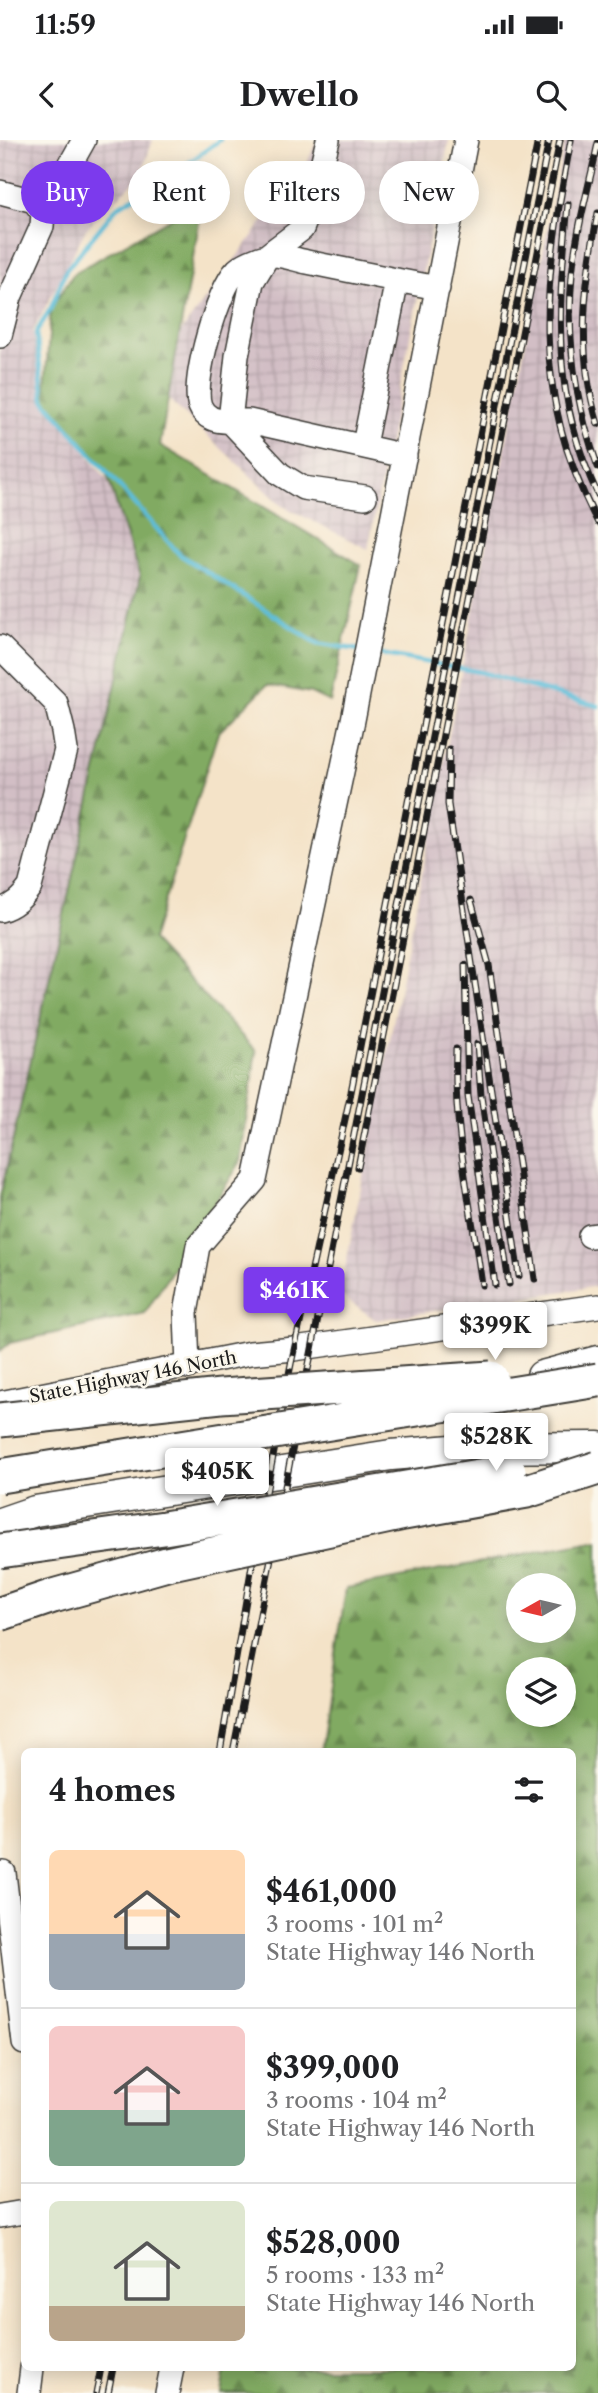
<!DOCTYPE html>
<meta charset="utf-8">
<style>
:root{--surface:#fff;--page:#f2f2f2;--text:#202124;--muted:#757577;--line:#e0e0e0;--accent:#7c3aed}
body{margin:0;font-family:"Libre Caslon Text",serif;background:var(--page);color:var(--text);height:100vh;display:flex;flex-direction:column;font-size:26px;white-space:nowrap}
*{box-sizing:border-box;margin:0}
p{font-size:23px;color:var(--muted)}
.icon{flex:none;width:38px;height:38px;fill:none;stroke:currentColor;stroke-width:2;stroke-linecap:round;stroke-linejoin:round}
.map{position:relative;flex:1;overflow:hidden}
.side{position:absolute;left:21px;top:1608px;width:555px;height:623px;display:flex;flex-direction:column;background:var(--surface);border-radius:10px;box-shadow:0 4px 18px #0003}
.side>*{flex:none}
.hud{position:absolute;left:21px;top:21px;width:556px;height:63px;display:flex;gap:14px}
.needle{width:46px;rotate:262deg}
.controls{position:absolute;left:506px;top:1433px;display:grid;gap:14px}
.controls a{display:grid;place-items:center;width:70px;height:70px;border-radius:50%;background:var(--surface);box-shadow:0 4px 18px #0003;font-size:35px}
.price{position:absolute;translate:-50% -60px;padding:0 16px;border-radius:7px;background:#fff;color:#222;font-size:23px;line-height:46px;filter:drop-shadow(0 2px 4px #0008)}
.price::after{content:'';position:absolute;left:50%;top:42px;width:21px;height:16px;margin-left:-10px;background:inherit;clip-path:polygon(0 0,100% 0,50% 100%)}
.price.current{background:var(--accent);color:#fff}
ul{padding:0;list-style:none}
li{display:flex;align-items:center;gap:21px;height:175px;padding:0 28px}
li+li{border-top:2px solid var(--line)}
li span{display:grid;place-items:center;flex:none;width:196px;height:140px;border-radius:10px;color:#555}
li>.icon{margin-inline-start:auto}
span .icon{width:84px;height:84px;fill:#fffc;stroke-width:1}
li b{font-size:30px}
h2{display:flex;justify-content:space-between;align-items:center;height:84px;padding:0 28px;font-size:30px}
.tag{padding:0 24px;border-radius:32px;background:var(--surface);box-shadow:0 4px 18px #0003;font-size:24px;line-height:63px}
.tag.current{background:var(--accent);color:#fff}
.status{display:flex;justify-content:space-between;align-items:center;height:49px;padding:0 35px;background:var(--surface);direction:ltr}
.status svg{height:19px;fill:currentColor}
header{display:flex;justify-content:space-between;align-items:center;height:91px;padding:0 28px;background:var(--surface);font-size:32px;font-weight:700}
.map>svg:first-child{display:block}
.industrial{fill:url(#industrial-grid)}
.forest{fill:url(#forest-firs);stroke:#4e633f;stroke-width:2;fill-rule:evenodd}
.lines{fill:none;stroke-linecap:round;stroke-linejoin:round}
.stream{stroke:#5bbeda;stroke-width:4.5}
.minor-casing{stroke:#3c3a36;stroke-width:26}
.major-casing{stroke:#3c3a36;stroke-width:33}
.minor{stroke:#fff;stroke-width:23}
.major{stroke:#fff;stroke-width:30}
.rail-casing{stroke:#1c1c1c;stroke-width:7}
.rail{stroke:#fbf7ec;stroke-width:4.5;stroke-dasharray:13;stroke-linecap:butt}
.highway-bridge-casing{stroke:#3c3a36;stroke-width:37;stroke-linecap:butt}
.highway-bridge{stroke:#fff;stroke-width:33}
.labels{text-anchor:middle;dominant-baseline:central;stroke-width:5;stroke-linejoin:round;paint-order:stroke}
.street-label{font-size:18px;fill:#1c1c1c;stroke:#fbf7ec}
</style>
<div class="status"><b>11:59</b><svg viewBox="0 0 49 12"><path d="M0 12V9h3v3zM5 12V6h3v6zM10 12V3h3v9zM15 12V0h3v12zM26 1h20v11H26zM47 4h2v5h-2z"/></svg></div>
<header><svg class="icon" aria-label="back" viewBox="0 0 24 24"><path d="M15 5l-7 7 7 7"/></svg>Dwello<svg class="icon" aria-label="search" viewBox="0 0 24 24"><circle cx="10" cy="10" r="6"/><path d="M15 15l6 6"/></svg></header>
<div class="map">
<svg width="598" height="2253" viewBox="0 0 598 2253">
<defs>
<pattern id="industrial-grid" width="8" height="8" patternUnits="userSpaceOnUse" patternTransform="scale(1.75)"><rect width="8" height="8" fill="#d2bec5"/><path d="M0 4h8M4 0v8" fill="none" stroke="#b4a3a9"/></pattern>
<pattern id="forest-firs" width="22" height="20" patternUnits="userSpaceOnUse" patternTransform="scale(1.75)"><rect width="22" height="20" fill="#81aa62"/><path d="M5 1l3.5 6h-7zM16 11l3.5 6h-7z" fill="#698a50"/></pattern>
</defs>
<rect width="100%" height="100%" fill="#fbf7ec"/>
<filter id="ink" filterUnits="userSpaceOnUse"><feTurbulence type="fractalNoise" baseFrequency=".0143" numOctaves="2"/><feDisplacementMap in="SourceGraphic" scale="14" xChannelSelector="R" yChannelSelector="G"/><feConvolveMatrix kernelMatrix="1 2 1 2 8 2 1 2 1" color-interpolation-filters="sRGB"/></filter>
<filter id="wash" filterUnits="userSpaceOnUse"><feTurbulence type="fractalNoise" baseFrequency=".00686" numOctaves="4" result="noise"/><feDisplacementMap in="SourceGraphic" scale="28" xChannelSelector="R" yChannelSelector="G"/><feGaussianBlur stdDeviation="1.57" result="paint"/><feColorMatrix in="noise" values="0 0 0 0 0 0 0 0 0 0 0 0 0 0 0 0 0 1.4 0 .05"/><feComposite in="paint" operator="in"/></filter>
<g filter="url(#wash)">
<rect width="100%" height="100%" fill="#f4e3c8"/>
<path class="industrial" d="M0,0h153l-12,35 -55,54 -53,102 9,63 66,87 32,96 -140,620z
M317,0h132l-81,409 -85,-43 -115,-107 12,-66 127,-170z
M565,0h33v1146l-222,34 -36,-25z"/>
<path class="forest" d="M203,60l-43,245 201,120 -31,137 -19,-9 -44,-8 -49,48 -66,207 104,111 -16,112 -95,150 -135,30 -10,8v-154l140,-620 -34,-105 -62,-72 7,-92 23,-35z
M598,1400v853h-377l4,-25h347v-616h-251l25,-164zM518,1446h46v45h-46zM518,1530h46v45h-46z"/>
<g class="lines">
<path class="stream" d="M220,0l-43,31 -60,36 -51,63 -15,38 -15,25 8,67 135,154 138,89 42,7
M375,513l105,19 118,34"/>
</g>
</g>
<g filter="url(#ink)">
<g class="lines">
<g class="minor-casing">
<path id="minor" d="M328,0l-16,64 -10,25 -33,25 -17,28 -15,74 -7,65h19l156,35
M0,52l34,9 9,12 -1,13 -32,71 -10,39
M43,73l41,-73
M364,305l33,-165
M365,357l-62,-9 -23,-14 -50,-53c-12,1 -25,-2 -30,-15 -9,-24 18,-118 37,-136 6,-6 21,-12 29,-14 11,-4 30,4 41,6 44,9 88,18 131,26
M0,507l56,56 7,28 3,19 -36,137c-8,11 -16,19 -30,23
M590,1096l8,-1
M188,1227l-2,-54 12,-67 57,-66 98,-460 113,-580
M0,1263l250,-50 44,-4 304,-43
M4,1733l20,170
M0,2076l24,-4
M29,2253l3,-25
M167,2253l5,-25"/>
</g>
<g class="major-casing">
<path id="major" d="M542,1236l56,-15
M0,1383l35,-12 356,-56 85,-7 122,-1"/>
</g>
<use href="#minor" class="minor"/>
<use href="#major" class="major"/>
<g class="rail-casing">
<path id="rail" d="M571,0c-27,141 -43,250 27,383
M598,3c-9,43 -22,88 -26,132 -6,65 4,131 26,192
M568,64c-10,108 -18,189 30,291
M598,73c-14,72 -22,139 0,211
M449,609l-1,55 71,472
M471,760l18,65 46,314
M465,825l3,131 27,189
M477,904l4,51 28,189
M456,909c-3,79 15,158 26,236
M358,1027l202,-1027
M220,1612l32,-187 39,-201 60,-272 187,-952
M233,1612l316,-1612
M96,2253l5,-25
M108,2253l5,-25"/>
</g>
<use href="#rail" class="rail"/>
<g class="highway-bridge-casing">
<path id="highway-bridge" d="M0,1280l221,-24 270,-18
M0,1336l598,-96
M0,1411l164,-23 345,-57
M0,1474l53,-18 114,-32 237,-51 123,-22 71,-23"/>
</g>
<use href="#highway-bridge" class="highway-bridge"/>
</g>
</g>
<g class="labels">
<g class="street-label">
<text transform="translate(133 1237) rotate(-11)">State Highway 146 North</text>
</g>
</g>
</svg>
<div class="controls">
<a><svg class="needle" viewBox="-14 -14 28 28"><path d="M0-13l5 13h-10z" fill="#e53935"/><path d="M0 13l5-13h-10z" fill="#757577"/></svg></a>
<a><svg class="icon" aria-label="layers" viewBox="0 0 24 24"><path d="M12 4l9 5-9 5-9-5zM3 14l9 5 9-5"/></svg></a>
</div>
<b class="price current" style="left:294px;top:1187px">$461K</b>
<b class="price" style="left:495px;top:1222px">$399K</b>
<b class="price" style="left:496px;top:1333px">$528K</b>
<b class="price" style="left:217px;top:1368px">$405K</b>
<div class="hud">
<a class="tag current">Buy</a>
<a class="tag">Rent</a>
<a class="tag">Filters</a>
<a class="tag">New</a>
</div>
<section class="side">
<h2>4 homes<svg class="icon" aria-label="filters" viewBox="0 0 24 24"><path d="M4 7h16M4 17h16"/><circle cx="9" cy="7" r="2"/><circle cx="15" cy="17" r="2"/></svg></h2>
<ul>
<li><span style="background:linear-gradient(#ffd9b3 60%,#9aa5b1 0)"><svg class="icon" aria-label="home" viewBox="0 0 24 24"><path d="M3 11l9-7 9 7M6 9v11h12V9"/></svg></span><div><b>$461,000</b><p>3 rooms · 101 m²</p><p>State Highway 146 North</p></div></li>
<li><span style="background:linear-gradient(#f6c9c9 60%,#7fa58c 0)"><svg class="icon" aria-label="home" viewBox="0 0 24 24"><path d="M3 11l9-7 9 7M6 9v11h12V9"/></svg></span><div><b>$399,000</b><p>3 rooms · 104 m²</p><p>State Highway 146 North</p></div></li>
<li><span style="background:linear-gradient(#dfe7d0 75%,#b9a48a 0)"><svg class="icon" aria-label="home" viewBox="0 0 24 24"><path d="M3 11l9-7 9 7M6 9v11h12V9"/></svg></span><div><b>$528,000</b><p>5 rooms · 133 m²</p><p>State Highway 146 North</p></div></li>
</ul>
</section>
</div>
